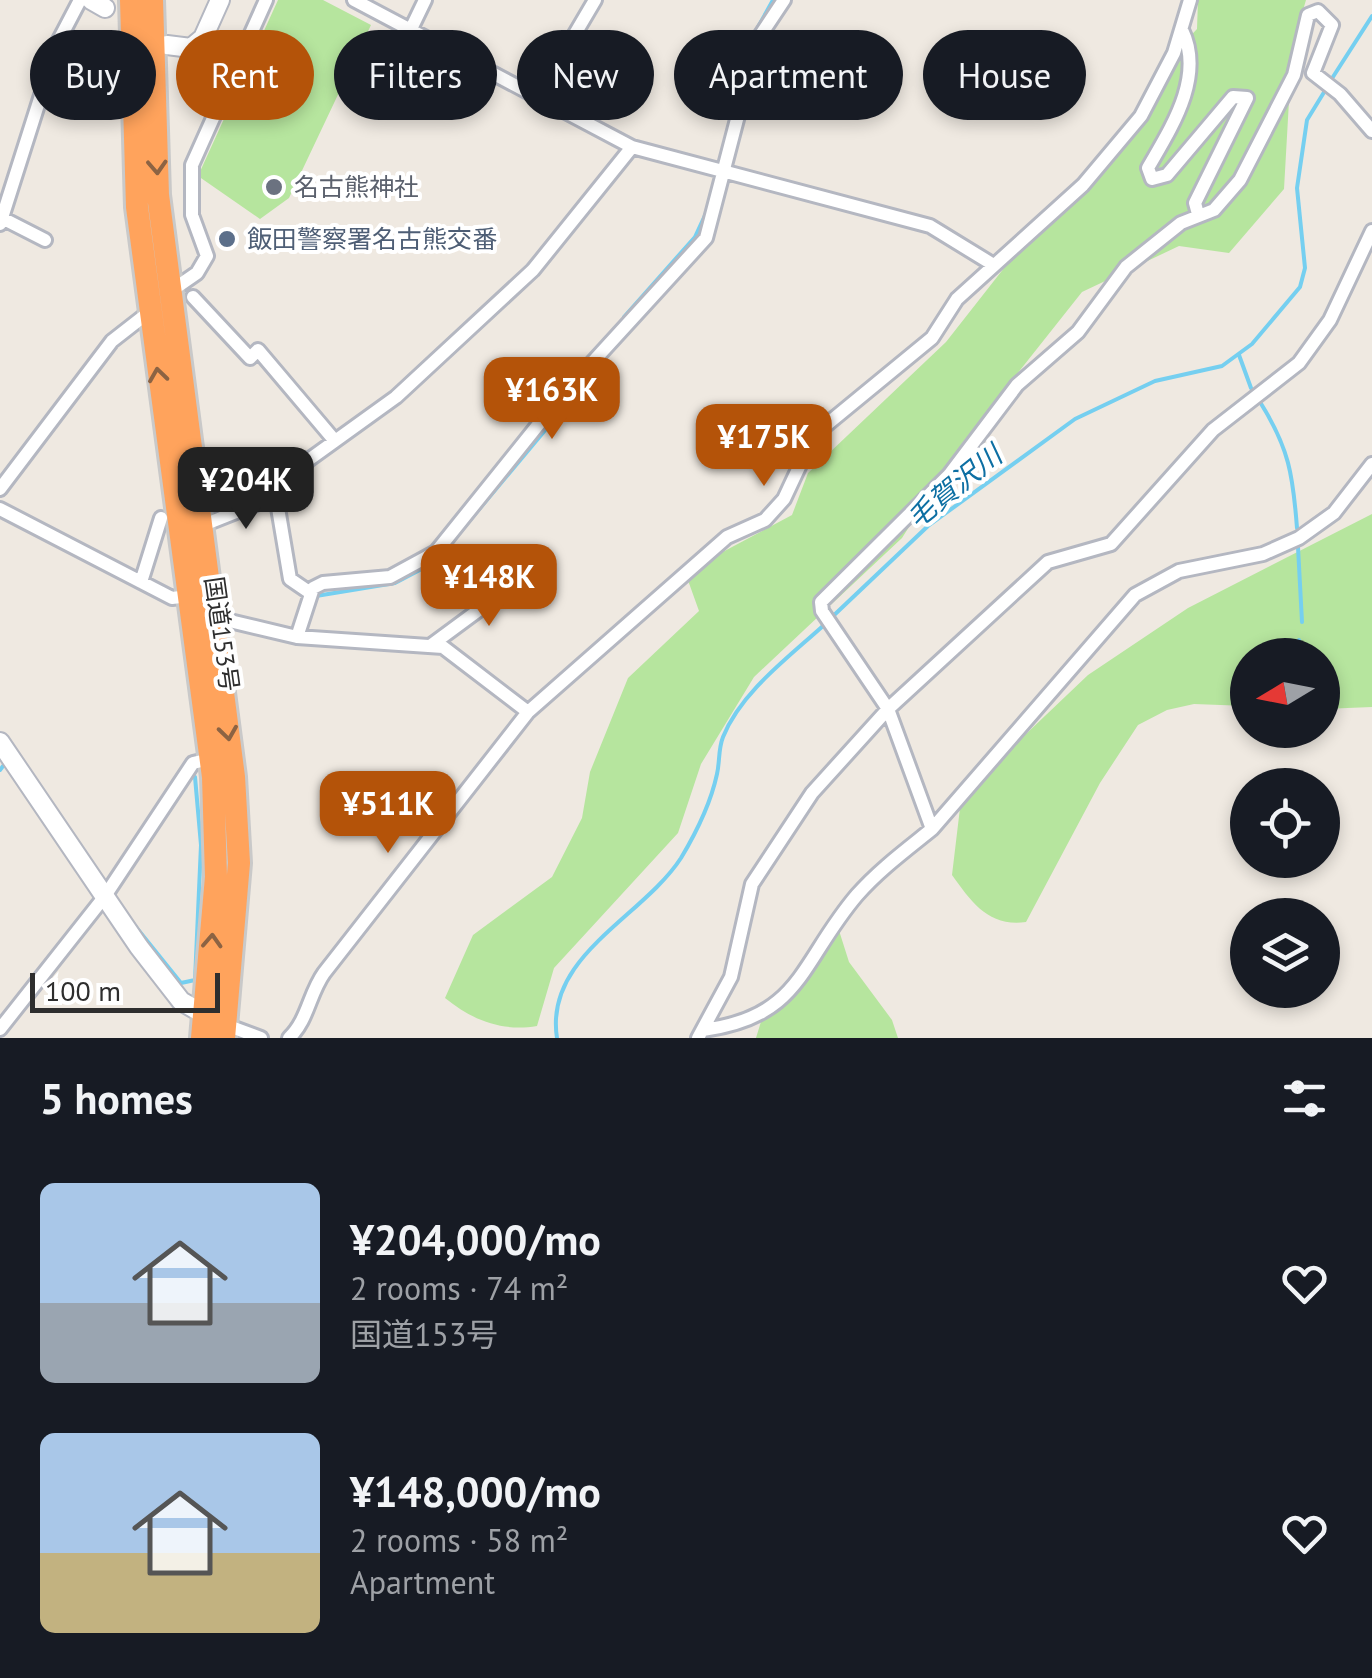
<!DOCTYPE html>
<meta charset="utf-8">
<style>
:root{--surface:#171b24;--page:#20242c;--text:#f1f3f6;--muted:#9ea1a6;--accent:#b45309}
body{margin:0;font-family:"PT Sans","Noto Sans JP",sans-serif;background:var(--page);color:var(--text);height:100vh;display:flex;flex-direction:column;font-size:38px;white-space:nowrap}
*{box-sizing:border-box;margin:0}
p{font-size:32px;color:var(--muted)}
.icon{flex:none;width:55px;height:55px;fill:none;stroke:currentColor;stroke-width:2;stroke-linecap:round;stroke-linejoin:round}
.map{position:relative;height:1038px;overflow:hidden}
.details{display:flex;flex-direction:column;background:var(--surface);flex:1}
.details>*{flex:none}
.top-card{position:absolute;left:30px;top:30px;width:1312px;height:90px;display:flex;gap:20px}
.needle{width:65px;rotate:260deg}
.tools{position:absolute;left:1230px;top:638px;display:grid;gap:20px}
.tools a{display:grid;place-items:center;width:110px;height:110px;border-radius:50%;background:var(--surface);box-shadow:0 5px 15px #0003;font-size:50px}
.scale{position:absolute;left:30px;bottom:25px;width:190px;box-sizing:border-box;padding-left:10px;border:5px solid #2e2e2e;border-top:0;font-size:28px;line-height:35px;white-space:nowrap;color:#2e2e2e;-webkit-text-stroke:8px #fff;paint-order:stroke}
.price{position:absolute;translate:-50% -85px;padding:0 22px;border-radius:20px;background:var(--accent);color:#fff;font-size:32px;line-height:65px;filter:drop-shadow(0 2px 5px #0008)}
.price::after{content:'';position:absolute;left:50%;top:60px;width:30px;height:22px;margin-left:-15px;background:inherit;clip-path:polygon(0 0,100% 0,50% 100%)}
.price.current{background:#222;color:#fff}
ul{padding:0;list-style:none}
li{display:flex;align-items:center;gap:30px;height:250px;padding:0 40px}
li span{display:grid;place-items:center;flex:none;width:280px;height:200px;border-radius:15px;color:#555}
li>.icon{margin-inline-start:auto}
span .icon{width:120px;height:120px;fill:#fffc;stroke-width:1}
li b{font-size:42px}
h2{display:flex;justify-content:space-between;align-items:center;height:120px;padding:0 40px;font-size:42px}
.tag{padding:0 35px;border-radius:45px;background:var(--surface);box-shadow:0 5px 15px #0003;font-size:35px;line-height:90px}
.tag.current{background:var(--accent);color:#fff}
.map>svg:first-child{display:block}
.green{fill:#b6e59e}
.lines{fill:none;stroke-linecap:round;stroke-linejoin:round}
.stream{stroke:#75cff0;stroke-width:4}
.street-casing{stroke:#b4b7c1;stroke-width:18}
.secondary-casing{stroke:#b4b7c1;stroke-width:22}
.highway-casing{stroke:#c9c9c9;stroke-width:28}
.street{stroke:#fff;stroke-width:12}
.secondary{stroke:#fff;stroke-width:18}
.highway{stroke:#ffa35c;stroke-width:22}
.oneway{stroke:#8c6343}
.worship-dot{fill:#6b7280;stroke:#fff;stroke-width:4}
.service-dot{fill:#5c6f8a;stroke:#fff;stroke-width:4}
.labels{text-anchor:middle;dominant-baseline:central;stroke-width:8;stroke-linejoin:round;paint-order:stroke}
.worship-label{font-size:25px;fill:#5b616d;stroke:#fff;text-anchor:start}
.service-label{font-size:25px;fill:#4e5e75;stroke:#fff;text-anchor:start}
.street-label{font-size:25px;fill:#2e2e2e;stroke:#fff}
.water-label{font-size:28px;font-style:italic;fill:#0d6fa3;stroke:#fff}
</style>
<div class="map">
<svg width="1372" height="1038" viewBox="0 0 1372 1038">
<rect width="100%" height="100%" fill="#efe9e1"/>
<path class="green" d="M278,0h45l48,25 -82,173 -29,21 -62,-43z
M1198,0h108l-14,48 -8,141 -55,64 -50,-7 -97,46 -119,150 -61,96 -148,139 -53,87 -23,69 -124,135 -17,58c-35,6 -65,-6 -92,-28l28,-63 79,-58 30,-59 8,-46 38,-94 71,-67 -14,-39 107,-57 16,-42 138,-131 62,-79 103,-100 60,-87 3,-23 23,-24z
M1372,514v193l-49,2 -1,-54h-74l-1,51 -53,-2 -27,6 -29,15 -38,58 -74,139c-37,5 -54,-19 -74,-47l8,-67 45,-54 83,-79 100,-67z
M836,921l13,41 43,58 6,18h-142l7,-23z"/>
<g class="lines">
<path class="stream" d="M752,38l21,-38
M1331,80l41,-64
M729,125l21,-78
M624,317l71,-80 12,-26
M1239,355l12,33
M585,361l34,-37
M1260,402c29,46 33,73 37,126
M1298,547l4,75
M316,596l79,-13 40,-21 157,-188
M831,618l97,-92 147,-107 80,-38 67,-15 30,-22 48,-57 5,-19 -8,-80 10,-68 19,-31
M1291,655l8,-15
M0,770l3,-4
M111,896l70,87 14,-3 6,-135 -6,-68
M557,1038c-13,-82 85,-120 124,-180 15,-25 30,-56 36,-84 3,-13 1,-24 6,-37 18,-45 66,-80 101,-112"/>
<g class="street-casing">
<path id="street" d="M354,0l278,147 298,79 62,38
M411,29l14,-29
M1182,30c23,47 -11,98 -34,138l4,11 15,-4 66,-78 14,1 -52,105 3,11
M539,95l56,-95
M1372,131l-32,-37 -27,-21 19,-48 -14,-14 -10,4 -14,60 -54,105 -26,30 -33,13 -55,44 -48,65 -61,53 -68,90 -128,127 1,9 66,98 44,120 203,-234 44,-24 84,-17 36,-16 35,-25 38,-49
M0,217l45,23
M0,224l58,-182 22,-42
M171,291l26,-18 10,-17 -15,-41v-50l74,-165
M193,297l57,61 8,-8 77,91
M278,482l-2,14 14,83 19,13
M0,489l112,-148 41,-32
M214,506l64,-24 118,-85 137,-127 99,-123
M0,509l172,89 17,-2
M201,526l75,-30
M141,582l20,-64
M213,617l84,20 146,10 85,65
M297,637l16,-49 10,-5 67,-6 46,-25 122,-152 148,-162 52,-199 26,-39
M430,646l61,-45 43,-16
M226,1025l35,13
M0,1029l105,-133 88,-133 17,-4
M703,1030c99,-13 97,-68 154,-135 22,-25 49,-45 75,-66
M289,1038c19,-18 20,-44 35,-65l204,-261 199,-175 38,-17 19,-21 30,-64 118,-97 25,-39 126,-114 58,-69 33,-63 16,-53
M698,1038l33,-61 21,-93 60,-91 76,-84 160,-147 63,-18 102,-114 86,-67 31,-43 42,-89"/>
</g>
<g class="secondary-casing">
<path id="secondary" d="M91,0l14,8
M167,45l24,3 12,-10 17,-38
M0,742l139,205 42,54 33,19"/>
</g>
<g class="highway-casing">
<path id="highway" d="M131,0l6,207 76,570 3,100 -14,161
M152,0l6,195 76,582 5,86 -15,175"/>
</g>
<use href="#street" class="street"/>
<use href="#secondary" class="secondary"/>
<use href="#highway" class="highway"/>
</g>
<defs><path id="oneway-chevron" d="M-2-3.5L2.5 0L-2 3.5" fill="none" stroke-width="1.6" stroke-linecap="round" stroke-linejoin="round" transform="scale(2.5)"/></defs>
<g class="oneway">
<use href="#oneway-chevron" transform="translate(157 167) rotate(87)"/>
<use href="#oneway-chevron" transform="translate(158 375) rotate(-98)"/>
<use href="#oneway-chevron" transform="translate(228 733) rotate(82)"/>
<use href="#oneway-chevron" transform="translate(212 941) rotate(-87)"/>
</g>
<circle class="worship-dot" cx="274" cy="187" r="10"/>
<circle class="service-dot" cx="227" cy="239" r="10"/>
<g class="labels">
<g class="worship-label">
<text x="294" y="187">名古熊神社</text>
</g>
<g class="service-label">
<text x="247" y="239">飯田警察署名古熊交番</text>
</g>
<g class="street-label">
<text transform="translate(222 634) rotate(82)">国道153号</text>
</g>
<g class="water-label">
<text transform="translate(954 486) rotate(-39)">毛賀沢川</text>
</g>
</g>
</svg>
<div class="tools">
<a><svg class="needle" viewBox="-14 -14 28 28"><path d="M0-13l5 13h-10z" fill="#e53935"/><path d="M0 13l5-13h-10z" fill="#9ea1a6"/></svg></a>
<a><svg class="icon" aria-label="locate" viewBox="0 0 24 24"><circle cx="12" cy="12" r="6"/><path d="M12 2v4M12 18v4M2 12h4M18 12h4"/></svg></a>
<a><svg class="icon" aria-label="layers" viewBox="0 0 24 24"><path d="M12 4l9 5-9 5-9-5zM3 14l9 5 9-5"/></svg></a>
</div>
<div class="scale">100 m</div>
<b class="price" style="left:552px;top:442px">¥163K</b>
<b class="price" style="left:764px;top:489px">¥175K</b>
<b class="price current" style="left:246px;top:532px">¥204K</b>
<b class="price" style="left:489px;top:629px">¥148K</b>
<b class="price" style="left:388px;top:856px">¥511K</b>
<div class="top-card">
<a class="tag">Buy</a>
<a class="tag current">Rent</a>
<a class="tag">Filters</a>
<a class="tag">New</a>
<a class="tag">Apartment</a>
<a class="tag">House</a>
</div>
</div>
<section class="details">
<h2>5 homes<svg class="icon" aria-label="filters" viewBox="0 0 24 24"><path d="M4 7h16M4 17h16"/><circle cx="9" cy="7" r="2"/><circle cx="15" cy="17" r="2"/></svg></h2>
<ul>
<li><span style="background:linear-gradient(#a9c7e8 60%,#9aa5b1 0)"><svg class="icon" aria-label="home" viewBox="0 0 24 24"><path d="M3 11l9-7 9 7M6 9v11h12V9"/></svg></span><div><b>¥204,000/mo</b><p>2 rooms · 74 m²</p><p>国道153号</p></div><svg class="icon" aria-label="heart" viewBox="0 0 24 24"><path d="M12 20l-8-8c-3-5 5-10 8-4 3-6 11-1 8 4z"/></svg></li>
<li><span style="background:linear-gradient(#a9c7e8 60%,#c2b280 0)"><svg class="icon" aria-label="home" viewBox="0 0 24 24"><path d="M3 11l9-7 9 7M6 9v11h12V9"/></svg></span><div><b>¥148,000/mo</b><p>2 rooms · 58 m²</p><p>Apartment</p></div><svg class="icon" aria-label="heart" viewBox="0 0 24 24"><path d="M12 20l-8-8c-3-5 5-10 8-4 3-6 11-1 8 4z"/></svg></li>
</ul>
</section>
